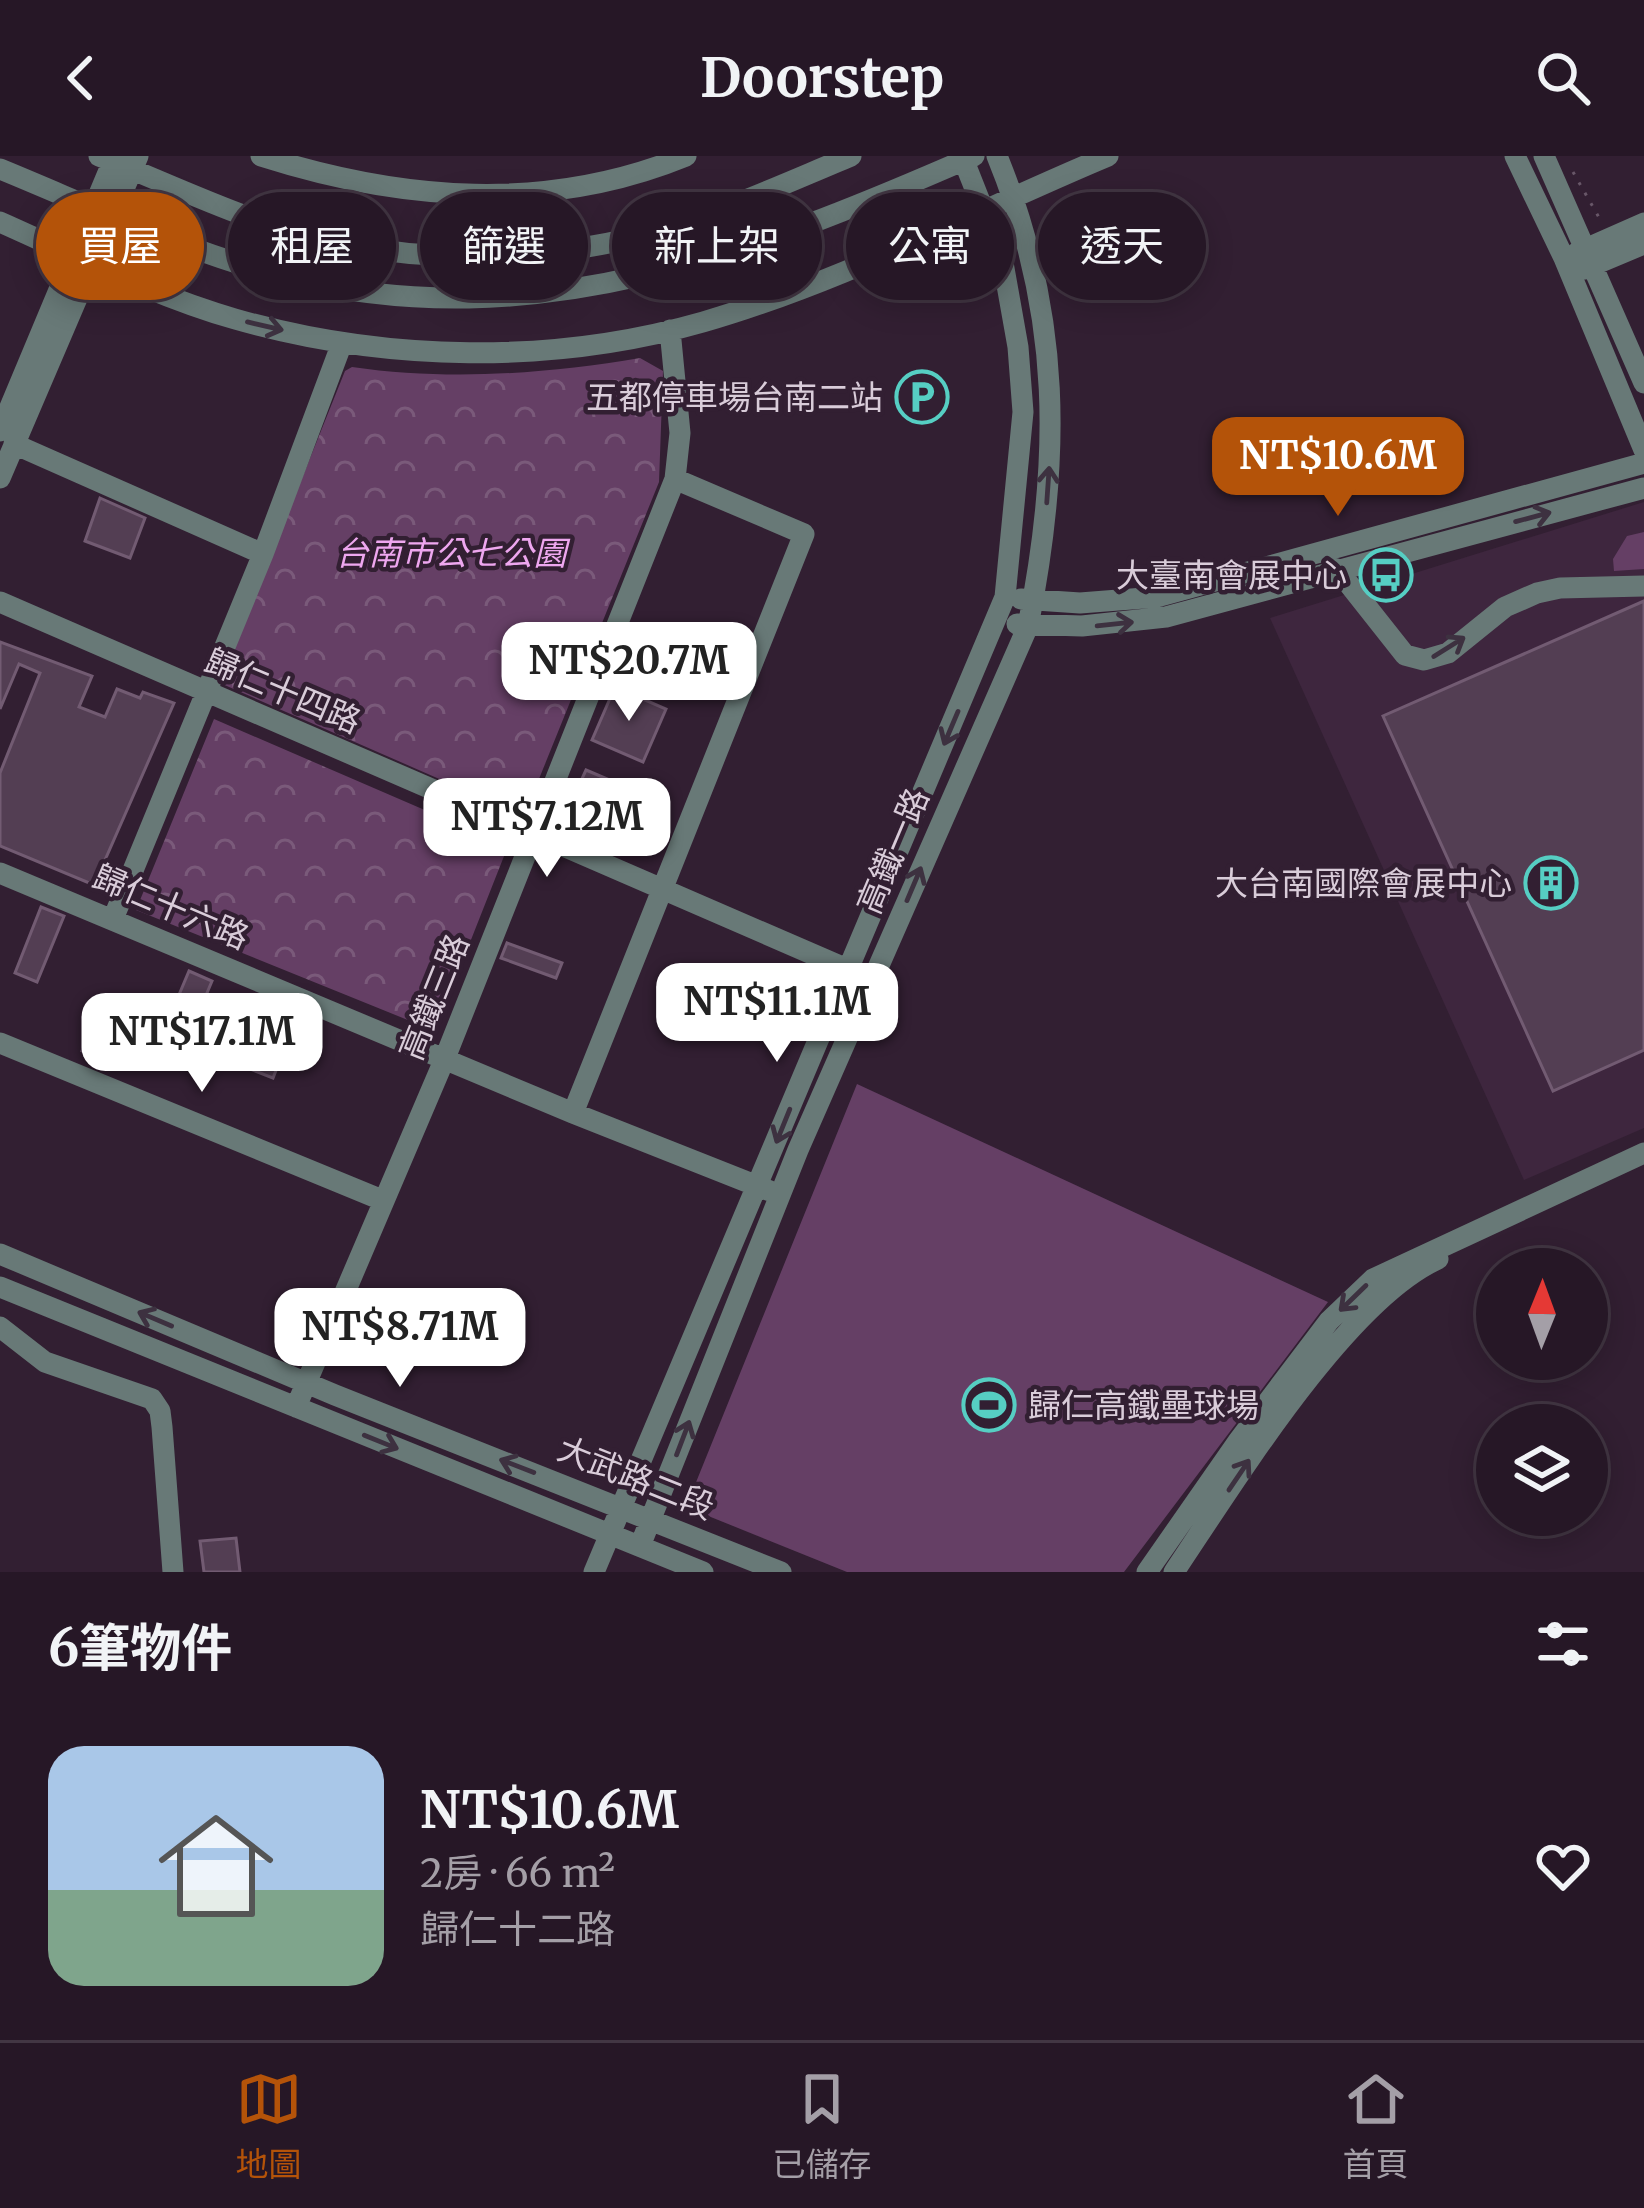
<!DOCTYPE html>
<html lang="zh-TW">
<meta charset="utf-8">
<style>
:root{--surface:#261726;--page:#2e202e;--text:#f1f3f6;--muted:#a49fa7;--line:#423643;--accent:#b45309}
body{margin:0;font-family:Merriweather,"Noto Sans TC",serif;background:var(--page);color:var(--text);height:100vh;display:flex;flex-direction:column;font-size:45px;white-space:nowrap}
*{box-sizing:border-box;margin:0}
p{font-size:39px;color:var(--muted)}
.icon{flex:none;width:66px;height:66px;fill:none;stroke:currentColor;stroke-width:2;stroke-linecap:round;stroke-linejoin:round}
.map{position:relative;height:1416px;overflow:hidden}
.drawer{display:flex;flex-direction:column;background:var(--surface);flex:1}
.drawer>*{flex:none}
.banner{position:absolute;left:36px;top:36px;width:1572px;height:108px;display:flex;gap:24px}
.needle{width:78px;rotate:1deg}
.controls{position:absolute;left:1476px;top:1092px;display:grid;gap:24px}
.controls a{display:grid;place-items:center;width:132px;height:132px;border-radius:50%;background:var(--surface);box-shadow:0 6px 30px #0003,0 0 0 3px var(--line);font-size:60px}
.price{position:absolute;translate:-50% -102px;padding:0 27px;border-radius:24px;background:#fff;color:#222;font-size:39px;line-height:78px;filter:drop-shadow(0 3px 6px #0008)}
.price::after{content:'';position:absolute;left:50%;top:72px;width:36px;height:27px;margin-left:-18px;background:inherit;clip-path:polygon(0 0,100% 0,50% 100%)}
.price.selected{background:var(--accent);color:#fff}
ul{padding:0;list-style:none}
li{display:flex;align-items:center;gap:36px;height:300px;padding:0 48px}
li+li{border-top:3px solid var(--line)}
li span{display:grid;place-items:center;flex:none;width:336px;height:240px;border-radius:36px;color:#555}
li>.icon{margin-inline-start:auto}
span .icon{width:144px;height:144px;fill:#fffc;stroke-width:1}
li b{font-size:51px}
h2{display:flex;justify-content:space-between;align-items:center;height:144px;padding:0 48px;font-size:51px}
.tag{padding:0 42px;border-radius:54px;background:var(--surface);box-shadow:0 6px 30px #0003,0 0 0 3px var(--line);font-size:42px;line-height:108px}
.tag.selected{background:var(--accent);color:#fff}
header{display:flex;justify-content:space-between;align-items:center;height:156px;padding:0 48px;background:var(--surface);font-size:54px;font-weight:700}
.menu{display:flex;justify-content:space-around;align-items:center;height:168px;border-top:3px solid var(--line);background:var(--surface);font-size:33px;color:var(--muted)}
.menu a{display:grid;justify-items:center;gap:6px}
.menu .selected{color:var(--accent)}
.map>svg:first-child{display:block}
.built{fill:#3e263e}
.grass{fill:#653f65}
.park{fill:url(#park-crowns)}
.building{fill:#533e53;stroke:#725b72;stroke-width:3}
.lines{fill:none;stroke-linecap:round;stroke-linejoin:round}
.path{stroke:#685768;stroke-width:3;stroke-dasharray:3 9;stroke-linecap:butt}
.minor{stroke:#687977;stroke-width:21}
.oneway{stroke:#3d3140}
.labels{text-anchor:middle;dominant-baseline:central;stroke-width:9;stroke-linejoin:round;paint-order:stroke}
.poi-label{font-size:33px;fill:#d9ccd9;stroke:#321f32;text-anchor:end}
.park-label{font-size:33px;font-style:italic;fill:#eea7ef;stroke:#321f32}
.street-label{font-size:33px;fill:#d9ccd9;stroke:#321f32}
</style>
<header><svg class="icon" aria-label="back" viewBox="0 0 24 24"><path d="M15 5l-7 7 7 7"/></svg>Doorstep<svg class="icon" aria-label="search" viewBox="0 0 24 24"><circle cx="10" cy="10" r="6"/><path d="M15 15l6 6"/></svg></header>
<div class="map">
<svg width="1644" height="1416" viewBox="0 0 1644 1416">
<defs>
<pattern id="park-crowns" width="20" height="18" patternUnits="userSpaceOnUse" patternTransform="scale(3)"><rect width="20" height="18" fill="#653f65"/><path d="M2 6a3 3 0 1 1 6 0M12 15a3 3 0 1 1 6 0" fill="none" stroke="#7a5a7a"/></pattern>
</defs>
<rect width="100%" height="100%" fill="#321f32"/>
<path class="built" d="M1644,346v626l-120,52 -254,-562z"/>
<path class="grass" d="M1644,376v37l-30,2 -1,-12 14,-23z
M857,928l471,218 -204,270h-277l-161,-65z"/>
<path class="park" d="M640,202l23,13 -4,111 -135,334 -304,-133 125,-312 7,-4c96,14 194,7 288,-9z
M214,563l294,127 -73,185 -299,-121z"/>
<path class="building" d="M100,342l45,20 -15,40 -45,-17z
M1644,445v449l-91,41 -170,-375z
M0,486l92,34 -13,31 26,10 12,-28 23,9 3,-6 31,11 -80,182 -94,-39v-73l40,-100 -21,-9 -19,45z
M615,531l51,22 -23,53 -51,-22z
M586,614l45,19 -5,13 -46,-19z
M41,751l23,9 -27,66 -22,-9z
M507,787l55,20 -6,15 -55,-20z
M189,815l23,10 -26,62 -23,-10z
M273,852l24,9 -24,61 -23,-9z
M93,867l34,14 -11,27 -34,-13z
M236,1382l4,34h-36l-4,-31z"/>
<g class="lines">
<path class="path" d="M1573,16l28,49"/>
<path class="minor" d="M99,0c78,31 157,71 240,87 112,23 243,16 351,-22 55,-19 108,-43 161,-65
M261,0c141,45 286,57 425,0
M1515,0l49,102 80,192
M1544,0l100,227
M0,13c95,39 189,84 289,109 246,60 463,-25 685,-122
M0,66c77,34 154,74 235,97 150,43 318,46 468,3 139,-40 271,-110 405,-166
M1576,97l68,-30
M1584,113l60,-25
M0,275l115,-275
M14,288l249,110
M0,322l138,-322
M1337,413l68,86 19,5 24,-7 57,-46 32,-14 23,-5 84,-2
M1021,443l59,4 77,-6 487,-134
M0,446l856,371
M1017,468l65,2 84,-9 478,-129
M0,717l573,240 197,78
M113,763l150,-365 79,-211
M0,887l382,157
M573,957l231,-579 -129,-55
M0,1098l335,141 446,177
M0,1131l703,285
M0,1171l45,35 107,37 8,12 2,16 11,145
M296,1251l149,-349 230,-579 5,-46 -10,-103
M640,1390l158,-396 230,-524c33,-166 34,-311 -31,-470
M594,1416l411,-975 18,-185 -5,-65 -16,-90 -40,-101
M1147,1416l92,-132 90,-119 44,-42 271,-126
M1174,1416c58,-86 171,-271 264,-313"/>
</g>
<defs><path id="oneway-shaft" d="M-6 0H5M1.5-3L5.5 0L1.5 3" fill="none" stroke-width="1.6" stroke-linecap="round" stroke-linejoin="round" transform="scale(3)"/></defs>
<g class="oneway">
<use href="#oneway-shaft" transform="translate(265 170) rotate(13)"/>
<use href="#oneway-shaft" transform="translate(1048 329) rotate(-86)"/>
<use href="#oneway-shaft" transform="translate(1533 361) rotate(-15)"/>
<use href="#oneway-shaft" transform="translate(1115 468) rotate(-6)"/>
<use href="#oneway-shaft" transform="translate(1449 491) rotate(-32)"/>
<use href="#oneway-shaft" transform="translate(951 572) rotate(113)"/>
<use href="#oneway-shaft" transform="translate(914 728) rotate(-67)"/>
<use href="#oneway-shaft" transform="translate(783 970) rotate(112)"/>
<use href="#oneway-shaft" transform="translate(1353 1142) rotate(136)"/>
<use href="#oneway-shaft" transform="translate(155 1163) rotate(-157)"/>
<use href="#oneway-shaft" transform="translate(683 1282) rotate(-69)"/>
<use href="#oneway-shaft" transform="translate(381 1286) rotate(22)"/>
<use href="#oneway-shaft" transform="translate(517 1310) rotate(-159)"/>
<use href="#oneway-shaft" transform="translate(1239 1319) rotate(-56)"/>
</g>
<defs>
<g id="parking-ring" transform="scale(2.7)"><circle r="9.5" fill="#321f32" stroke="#56cec3" stroke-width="1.5"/><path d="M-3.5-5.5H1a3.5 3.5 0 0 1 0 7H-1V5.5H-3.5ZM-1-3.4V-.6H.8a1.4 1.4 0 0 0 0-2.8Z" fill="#56cec3"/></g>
<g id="bus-ring" transform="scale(2.7)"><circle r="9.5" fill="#321f32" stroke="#56cec3" stroke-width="1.5"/><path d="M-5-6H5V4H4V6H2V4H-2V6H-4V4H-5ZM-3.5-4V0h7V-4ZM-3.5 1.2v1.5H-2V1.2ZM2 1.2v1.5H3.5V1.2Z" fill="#56cec3"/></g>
<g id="building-ring" transform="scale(2.7)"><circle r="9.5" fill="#321f32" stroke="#56cec3" stroke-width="1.5"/><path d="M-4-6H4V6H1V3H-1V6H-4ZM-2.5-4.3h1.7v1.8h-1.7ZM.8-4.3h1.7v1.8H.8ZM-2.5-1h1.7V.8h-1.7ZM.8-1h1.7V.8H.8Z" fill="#56cec3"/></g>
<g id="stadium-ring" transform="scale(2.7)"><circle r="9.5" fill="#321f32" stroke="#56cec3" stroke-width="1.5"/><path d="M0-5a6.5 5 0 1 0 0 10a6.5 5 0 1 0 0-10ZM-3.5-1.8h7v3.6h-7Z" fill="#56cec3"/></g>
</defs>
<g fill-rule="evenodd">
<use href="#parking-ring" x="922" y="241"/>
<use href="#bus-ring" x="1386" y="419"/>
<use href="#building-ring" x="1551" y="727"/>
<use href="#stadium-ring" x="989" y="1249"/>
</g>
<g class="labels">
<g class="poi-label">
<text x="883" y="241">五都停車場台南二站</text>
<text x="1347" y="419">大臺南會展中心</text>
<text x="1512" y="727">大台南國際會展中心</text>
<text x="1028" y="1249" text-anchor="start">歸仁高鐵壘球場</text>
</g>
<g class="park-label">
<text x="451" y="397">台南市公七公園</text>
</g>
<g class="street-label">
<text transform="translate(283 535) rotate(23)">歸仁十四路</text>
<text transform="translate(893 695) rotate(-67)">高鐵一路</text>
<text transform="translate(171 751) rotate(23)">歸仁十六路</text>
<text transform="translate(434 841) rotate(-68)">高鐵三路</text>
<text transform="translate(636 1322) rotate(22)">大武路二段</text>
</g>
</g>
</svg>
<div class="controls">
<a><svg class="needle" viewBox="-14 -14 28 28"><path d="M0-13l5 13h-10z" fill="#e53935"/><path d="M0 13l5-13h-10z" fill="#a49fa7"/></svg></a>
<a><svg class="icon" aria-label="layers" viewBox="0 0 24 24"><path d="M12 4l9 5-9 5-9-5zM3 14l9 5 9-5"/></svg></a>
</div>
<b class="price selected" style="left:1338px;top:363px">NT$10.6M</b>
<b class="price" style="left:629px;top:568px">NT$20.7M</b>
<b class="price" style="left:547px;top:724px">NT$7.12M</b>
<b class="price" style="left:777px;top:909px">NT$11.1M</b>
<b class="price" style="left:202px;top:939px">NT$17.1M</b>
<b class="price" style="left:400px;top:1234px">NT$8.71M</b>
<div class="banner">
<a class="tag selected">買屋</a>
<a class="tag">租屋</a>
<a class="tag">篩選</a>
<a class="tag">新上架</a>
<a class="tag">公寓</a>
<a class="tag">透天</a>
</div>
</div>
<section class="drawer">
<h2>6筆物件<svg class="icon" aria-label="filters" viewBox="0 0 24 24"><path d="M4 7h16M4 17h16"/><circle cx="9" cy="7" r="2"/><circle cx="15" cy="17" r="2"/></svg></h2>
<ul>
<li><span style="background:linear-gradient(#a9c7e8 60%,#7fa58c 0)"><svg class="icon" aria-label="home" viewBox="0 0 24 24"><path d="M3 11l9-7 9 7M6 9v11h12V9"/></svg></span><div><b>NT$10.6M</b><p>2房 · 66 m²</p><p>歸仁十二路</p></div><svg class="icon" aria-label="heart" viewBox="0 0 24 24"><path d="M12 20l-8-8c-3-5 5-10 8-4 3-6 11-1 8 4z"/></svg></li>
</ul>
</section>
<nav class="menu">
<a class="selected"><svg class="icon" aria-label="map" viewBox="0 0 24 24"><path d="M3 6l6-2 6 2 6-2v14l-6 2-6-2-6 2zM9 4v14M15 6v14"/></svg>地圖</a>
<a><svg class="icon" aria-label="saved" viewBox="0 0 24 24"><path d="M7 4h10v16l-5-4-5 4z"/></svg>已儲存</a>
<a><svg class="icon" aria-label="home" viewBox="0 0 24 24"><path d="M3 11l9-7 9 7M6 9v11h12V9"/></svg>首頁</a>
</nav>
